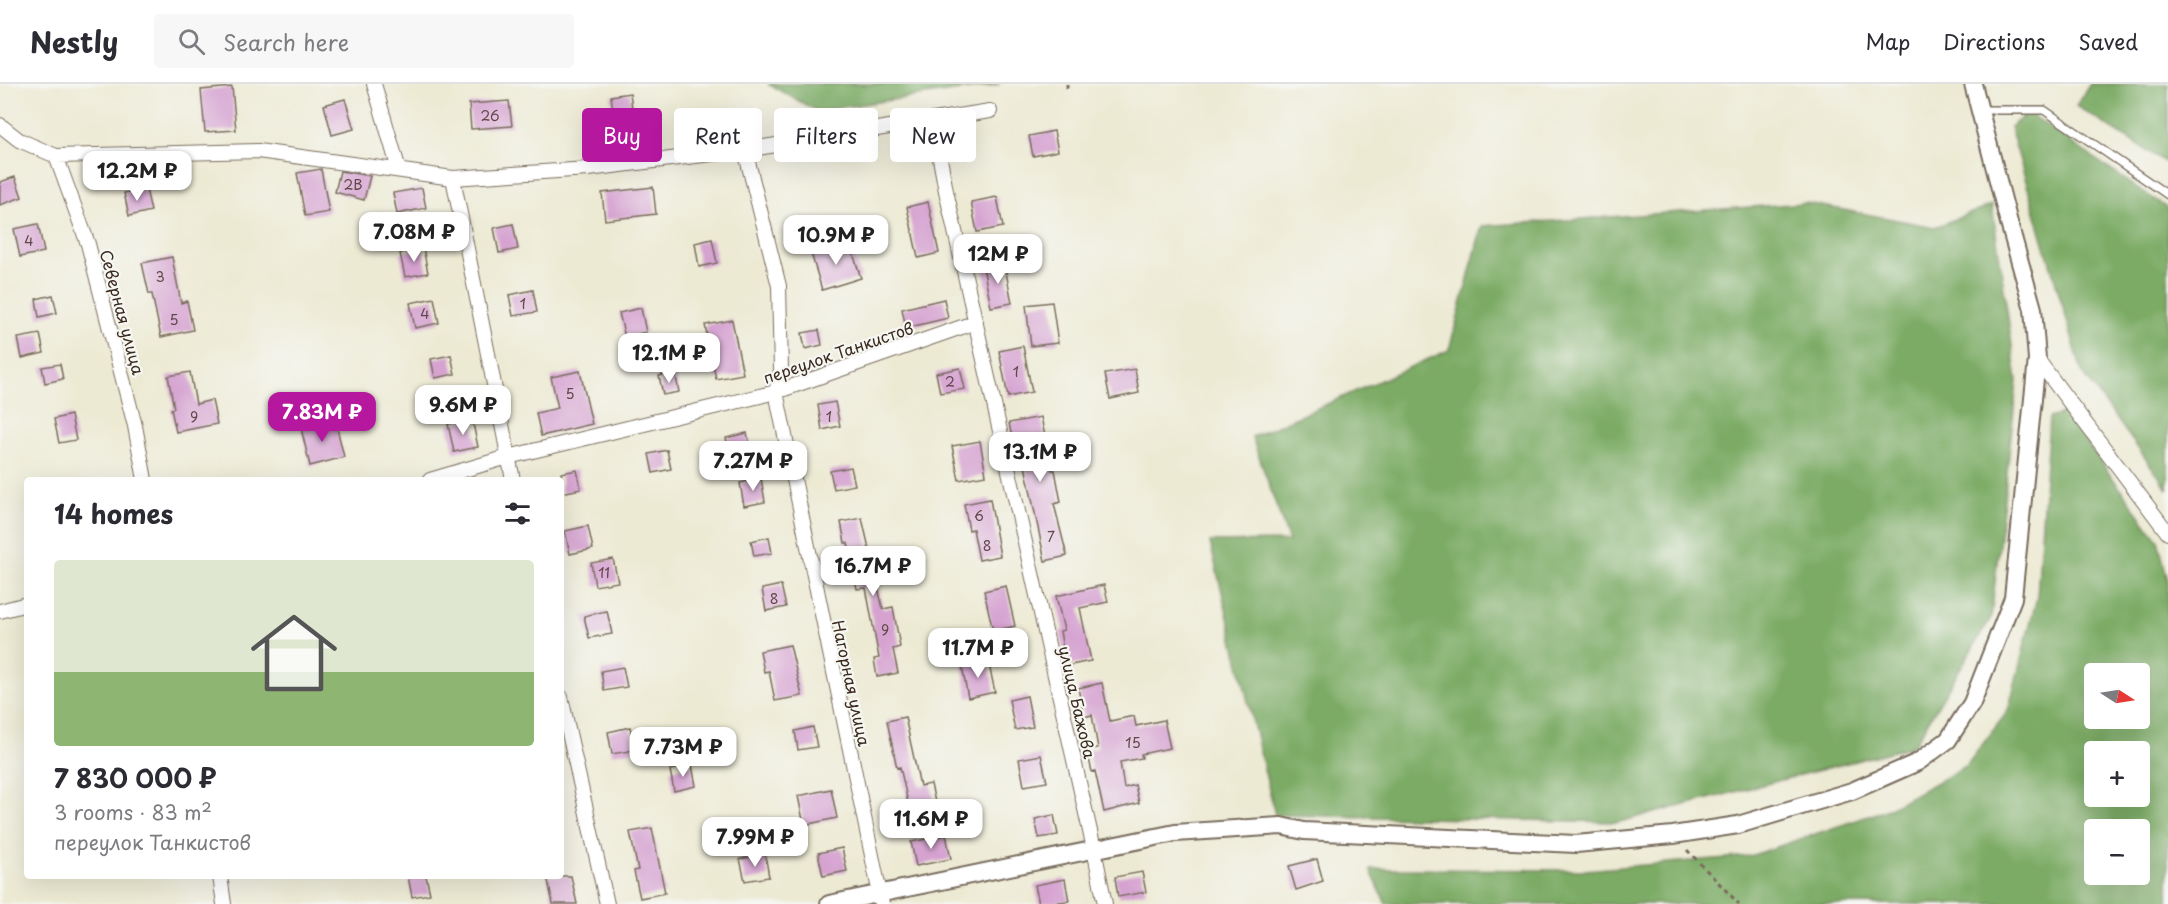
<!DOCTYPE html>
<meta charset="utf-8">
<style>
:root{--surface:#fff;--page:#f7f7f7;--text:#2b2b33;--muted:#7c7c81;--line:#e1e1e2;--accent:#b5179e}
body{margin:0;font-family:"Playpen Sans",sans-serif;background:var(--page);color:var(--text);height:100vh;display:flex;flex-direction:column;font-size:22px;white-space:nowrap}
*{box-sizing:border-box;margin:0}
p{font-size:20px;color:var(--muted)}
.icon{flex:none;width:33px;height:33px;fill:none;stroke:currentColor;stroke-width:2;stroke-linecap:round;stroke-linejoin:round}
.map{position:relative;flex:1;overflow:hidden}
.details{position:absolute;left:24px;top:393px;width:540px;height:402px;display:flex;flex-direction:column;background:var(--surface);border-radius:6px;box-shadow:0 6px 24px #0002}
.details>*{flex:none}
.top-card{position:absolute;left:582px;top:24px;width:570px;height:54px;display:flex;gap:12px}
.needle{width:39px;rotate:102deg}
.tools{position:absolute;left:2084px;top:579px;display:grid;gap:12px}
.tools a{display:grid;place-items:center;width:66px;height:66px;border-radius:6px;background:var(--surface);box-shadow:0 6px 24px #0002;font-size:30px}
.price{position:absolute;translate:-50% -51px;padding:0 14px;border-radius:12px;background:#fff;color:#222;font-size:20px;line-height:39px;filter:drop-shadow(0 2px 3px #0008)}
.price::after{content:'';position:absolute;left:50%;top:36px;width:18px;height:14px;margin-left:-9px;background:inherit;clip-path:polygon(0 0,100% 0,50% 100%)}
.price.selected{background:var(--accent);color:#fff}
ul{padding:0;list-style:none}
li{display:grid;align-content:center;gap:12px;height:318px;padding:0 30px}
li+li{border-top:2px solid var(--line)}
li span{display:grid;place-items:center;height:186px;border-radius:6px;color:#555}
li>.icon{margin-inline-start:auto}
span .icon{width:108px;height:108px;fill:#fffc;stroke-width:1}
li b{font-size:26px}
h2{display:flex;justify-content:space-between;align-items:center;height:72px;padding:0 30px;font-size:26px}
.tag{padding:0 21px;border-radius:6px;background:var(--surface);box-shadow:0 6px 24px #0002;font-size:21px;line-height:54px}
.tag.selected{background:var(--accent);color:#fff}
header{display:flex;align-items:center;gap:36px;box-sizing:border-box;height:84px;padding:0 30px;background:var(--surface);border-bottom:2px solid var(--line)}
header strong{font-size:28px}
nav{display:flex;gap:33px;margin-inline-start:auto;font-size:21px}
.search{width:420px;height:54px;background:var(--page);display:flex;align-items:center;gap:15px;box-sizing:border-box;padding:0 21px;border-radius:6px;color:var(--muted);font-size:22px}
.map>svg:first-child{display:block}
.forest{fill:#7bab65;stroke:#5b6a42;stroke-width:1.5;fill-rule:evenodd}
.building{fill:#d6a3d1}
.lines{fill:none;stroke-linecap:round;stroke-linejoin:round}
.service-casing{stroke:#796d5e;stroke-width:10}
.minor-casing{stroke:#796d5e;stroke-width:16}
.tertiary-casing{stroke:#796d5e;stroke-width:20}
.path{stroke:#796d5e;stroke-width:3;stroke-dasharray:4.5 4.5;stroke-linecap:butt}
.service{stroke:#fff;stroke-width:7}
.minor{stroke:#fff;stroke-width:14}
.tertiary{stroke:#fff;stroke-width:16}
.labels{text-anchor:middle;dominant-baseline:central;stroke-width:4.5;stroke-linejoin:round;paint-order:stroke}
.number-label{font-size:14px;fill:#62484b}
.street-label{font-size:16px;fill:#3b2a1e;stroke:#f6f6f2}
</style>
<header>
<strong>Nestly</strong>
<div class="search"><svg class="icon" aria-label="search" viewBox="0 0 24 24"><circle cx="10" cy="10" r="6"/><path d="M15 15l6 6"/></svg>Search here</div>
<nav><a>Map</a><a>Directions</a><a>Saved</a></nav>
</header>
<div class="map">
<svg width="2168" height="820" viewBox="0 0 2168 820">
<rect width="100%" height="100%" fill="#f6f6f2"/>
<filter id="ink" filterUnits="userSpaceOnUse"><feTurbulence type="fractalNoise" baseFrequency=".0167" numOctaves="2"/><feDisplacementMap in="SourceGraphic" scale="12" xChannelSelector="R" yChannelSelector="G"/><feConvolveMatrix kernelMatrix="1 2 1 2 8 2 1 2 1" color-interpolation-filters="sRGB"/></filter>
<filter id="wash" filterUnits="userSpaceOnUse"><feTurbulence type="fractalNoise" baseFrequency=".008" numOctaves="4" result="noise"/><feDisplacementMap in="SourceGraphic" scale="24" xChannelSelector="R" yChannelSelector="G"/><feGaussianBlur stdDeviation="1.35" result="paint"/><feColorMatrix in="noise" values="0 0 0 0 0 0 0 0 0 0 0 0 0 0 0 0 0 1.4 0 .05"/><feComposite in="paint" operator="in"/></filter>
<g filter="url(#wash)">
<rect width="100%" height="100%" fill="#edead4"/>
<path class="forest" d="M768,0h232l-183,27z
M2090,0h78v80l-92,-58z
M2028,29l140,96v280l-86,-117 -72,-245z
M1806,119l129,24 57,-22 25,176 -26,237 -78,128 -294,76 -344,-7 -65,-273 79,-1 -37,-104 197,-87 33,-124z
M2065,329l93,127 10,41v323h-782l-16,-35 216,1 164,-14 136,-46 80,-44 42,-55 29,-114 12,-179zM2094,590h45v44h-45zM2094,668h45v44h-45zM2094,746h45v44h-45z"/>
<g id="blocks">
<path class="building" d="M232,3l4,43 -31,2 -4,-42z
M630,9l3,22 -19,3 -3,-22z
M345,15l9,30 -22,6 -8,-30z
M509,17l3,25 -41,3 -2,-25z
M1054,47l4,20 -25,5 -4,-20z
M321,85l8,43 -24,4 -8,-43z
M340,87l30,5 -6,24 -29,-8z
M15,93l7,20 -22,8v-23z
M653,103l3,27 -51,6 -3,-27z
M422,104l4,20 -29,6 -4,-21z
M146,105l5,22 -22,5 -5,-23z
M997,113l6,30 -26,5 -6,-30z
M928,118l11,51 -21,5 -11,-51z
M38,140l6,28 -24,5 -6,-28z
M513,140l5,25 -19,4 -5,-25z
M712,155l5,24 -18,4 -4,-24z
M849,157l12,37 -39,12 -11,-37z
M423,164l5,25 -23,4 -5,-24z
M172,173l9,46 6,-2 6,29 -32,7 -9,-43h-3l-7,-31z
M1004,178l8,41 -21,4 -8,-40z
M533,206l4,22 -24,4 -4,-21z
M53,211l4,18 -18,4 -3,-18z
M434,214l5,25 -24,5 -5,-25z
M944,215l4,19 -42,10 -4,-19z
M1052,218l6,41 -27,3 -5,-41z
M641,224l5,24 -21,5 -6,-24z
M732,236l11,54 -27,5 -11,-54z
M819,246l3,15 -17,4 -3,-16z
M40,250l4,19 -22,5 -4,-20z
M1023,262l9,46 -24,5 -9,-46z
M451,271l4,19 -20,4 -4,-19z
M60,280l3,15 -18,4 -3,-16z
M960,284l5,21 -25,4 -4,-20z
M1135,285l4,24 -29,6 -5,-25z
M580,287l12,53 -51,12 -5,-23 22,-5 -7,-31z
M190,288l6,32 16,-4 5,24 -41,8 -5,-23 3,-1 -6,-32z
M675,288l4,20 -16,3 -4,-19z
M835,318l5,24 -18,4 -4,-25z
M71,331l5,25 -17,3 -5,-24z
M1041,333l11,53h3l6,32 -7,2 13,52 -22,5 -22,-105 -7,2 -7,-35z
M472,335l6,28 -24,5 -6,-28z
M335,336l9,37 -34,9 -9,-38z
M747,349l4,18 -21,4 -4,-17z
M980,357l6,34 -27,5 -7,-34z
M667,366l4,19 -18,4 -4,-19z
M851,383l4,18 -21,4 -4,-18z
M577,386l4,19 -20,4v-20z
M761,394l4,24 -21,4 -4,-23z
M990,415l10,57 -21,4 -6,-31 -4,1 -5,-26z
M862,434l21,91 10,-2 7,40 -7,2 5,24 -21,4 -3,-18 5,-1 -13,-70 -9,1 -9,-46h-3l-4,-21z
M588,442l5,23 -23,5 -5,-23z
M769,453l3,16 -18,3 -3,-15z
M613,475l5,23 -23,4 -4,-23z
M781,501l5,22 -20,4 -4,-22z
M1104,501l4,17 -28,6 11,53 -25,5 -6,-35 4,-1 -8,-34z
M1006,502l9,40 -22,5 -9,-40z
M607,527l5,23 -23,4 -5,-22z
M790,561l12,51 -27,5 -6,-30 -5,1 -4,-21z
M988,576l7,32 -27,6 -6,-32z
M623,583l4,20 -23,4 -3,-20z
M1102,599l8,38 24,-5 2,10 28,-6 6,28 -29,6 1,4 -22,4 4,26 11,-3 4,18 -35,9 -9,-41 -3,1 -5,-22 11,-2 -6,-33 -8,2 -6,-29z
M1027,612l6,31 -18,3 -6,-30z
M905,633l15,69 11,-2 4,18 -26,5 -9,-40 -3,1 -10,-47z
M630,643l5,23 -23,4 -4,-22z
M813,643l4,20 -19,3 -3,-19z
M1041,671l6,27 -23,4 -5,-27z
M692,681l4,21 -22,5 -4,-21z
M831,705l6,29 -33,7 -6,-29z
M1054,731l4,20 -19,3 -4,-19z
M652,744l13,65 -25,5 -6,-27 4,-1 -8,-38z
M946,751l5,24 -35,7 -5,-24z
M842,764l5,23 -24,5 -5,-23z
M765,770l4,23 -24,4 -5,-22z
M1317,775l6,22 -27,9 -7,-24z
M1142,788l4,20 -28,5 -3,-20z
M408,792h18l4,18 -18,3z
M547,792h24l6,28h-24z
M1065,795l4,22 -30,3 -4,-19z"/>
</g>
</g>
<g filter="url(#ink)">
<use href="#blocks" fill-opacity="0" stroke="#796d5e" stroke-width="1.5"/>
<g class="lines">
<g class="service-casing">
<path id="service" d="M1980,26h64l124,85"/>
</g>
<g class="minor-casing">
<path id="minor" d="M374,0l25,86
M933,37l13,70 148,658 11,55
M0,41l19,15 37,16 202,-5 195,27 135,-9 157,-19 245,-39
M745,66l34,136 2,84 -5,22 106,512
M56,72l32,88 47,182 10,54
M453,94l60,302
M2037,275l131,174
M430,396l78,-23 268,-65 200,-70
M0,527l27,-7
M561,613l46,207
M220,792l4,28"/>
</g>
<g class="tertiary-casing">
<path id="tertiary" d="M829,820l346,-71 106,-7 23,5 272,13 97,-9 65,-10 114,-34 66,-29 30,-22 24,-37 41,-105 24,-239 -4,-50 -24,-86 -36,-139"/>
</g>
<path class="path" d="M1067,0v5
M1687,766l52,54"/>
<use href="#service" class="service"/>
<use href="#minor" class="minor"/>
<use href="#tertiary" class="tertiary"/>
</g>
</g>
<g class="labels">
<g class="number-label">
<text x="490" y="31">26</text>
<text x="353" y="100">2В</text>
<text x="29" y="156">4</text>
<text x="160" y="192">3</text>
<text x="523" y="219">1</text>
<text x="425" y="229">4</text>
<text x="174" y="235">5</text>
<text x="1016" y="287">1</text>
<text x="950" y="297">2</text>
<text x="570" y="309">5</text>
<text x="194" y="332">9</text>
<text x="829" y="332">1</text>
<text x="979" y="431">6</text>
<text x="1051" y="452">7</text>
<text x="987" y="461">8</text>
<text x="604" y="488">11</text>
<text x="774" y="514">8</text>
<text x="885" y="545">9</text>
<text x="1133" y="658">15</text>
</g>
<g class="street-label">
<text transform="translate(123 228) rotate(75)">Северная улица</text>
<text transform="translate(838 268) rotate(-19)">переулок Танкистов</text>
<text transform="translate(852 599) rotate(78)">Нагорная улица</text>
<text transform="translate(1078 618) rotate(77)">улица Бажова</text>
</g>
</g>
</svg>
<div class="tools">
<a><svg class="needle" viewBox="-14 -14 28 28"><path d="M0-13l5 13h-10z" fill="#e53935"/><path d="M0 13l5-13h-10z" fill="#7c7c81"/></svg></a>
<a>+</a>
<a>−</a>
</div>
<b class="price" style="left:137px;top:118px">12.2M ₽</b>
<b class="price" style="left:414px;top:179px">7.08M ₽</b>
<b class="price" style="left:836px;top:182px">10.9M ₽</b>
<b class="price" style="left:998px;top:201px">12M ₽</b>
<b class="price" style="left:669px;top:300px">12.1M ₽</b>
<b class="price" style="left:463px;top:352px">9.6M ₽</b>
<b class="price selected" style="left:322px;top:359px">7.83M ₽</b>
<b class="price" style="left:1040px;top:399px">13.1M ₽</b>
<b class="price" style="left:753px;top:408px">7.27M ₽</b>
<b class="price" style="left:873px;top:513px">16.7M ₽</b>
<b class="price" style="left:978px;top:595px">11.7M ₽</b>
<b class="price" style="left:683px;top:694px">7.73M ₽</b>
<b class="price" style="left:931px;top:766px">11.6M ₽</b>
<b class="price" style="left:755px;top:784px">7.99M ₽</b>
<div class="top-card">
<a class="tag selected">Buy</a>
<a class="tag">Rent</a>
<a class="tag">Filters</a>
<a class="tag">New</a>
</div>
<section class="details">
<h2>14 homes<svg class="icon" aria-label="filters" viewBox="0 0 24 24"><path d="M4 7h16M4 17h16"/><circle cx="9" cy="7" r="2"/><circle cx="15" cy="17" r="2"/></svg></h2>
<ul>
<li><span style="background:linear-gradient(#dfe7d0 60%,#8fb573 0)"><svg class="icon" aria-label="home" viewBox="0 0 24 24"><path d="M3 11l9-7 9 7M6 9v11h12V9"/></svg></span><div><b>7 830 000 ₽</b><p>3 rooms · 83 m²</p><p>переулок Танкистов</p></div></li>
</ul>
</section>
</div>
